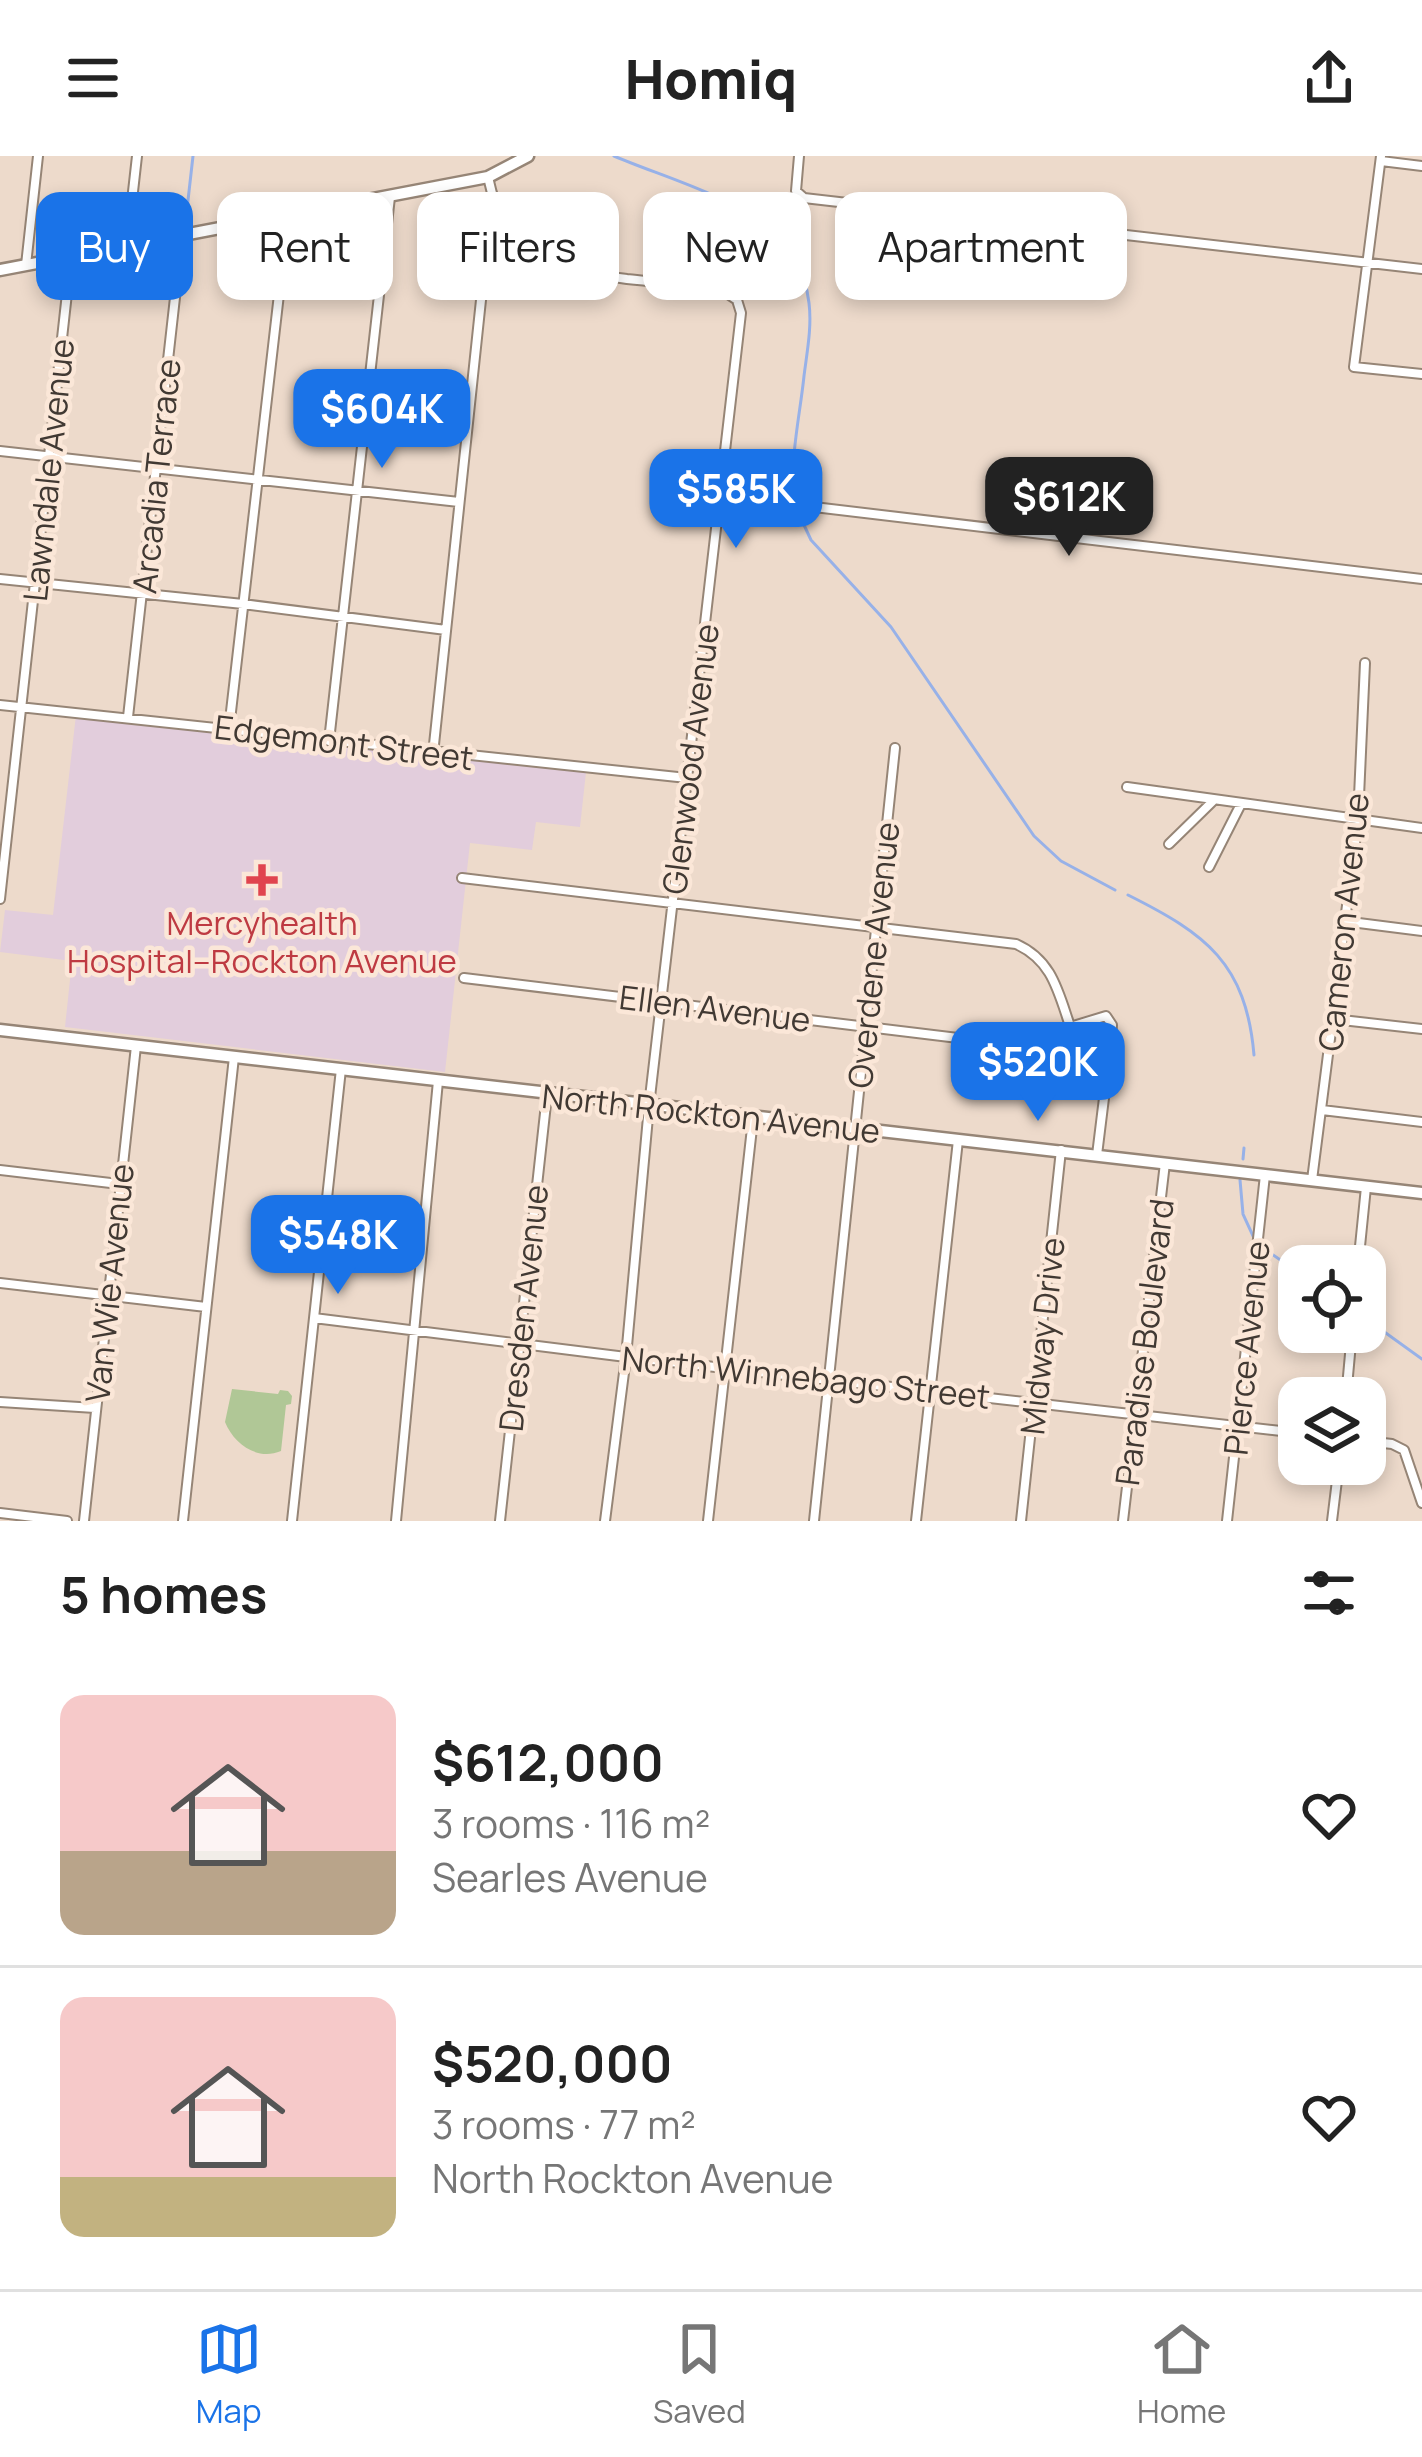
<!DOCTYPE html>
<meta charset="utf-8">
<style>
:root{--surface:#fff;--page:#f2f2f2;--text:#222;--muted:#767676;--line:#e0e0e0;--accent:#1a73e8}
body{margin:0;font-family:Manrope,sans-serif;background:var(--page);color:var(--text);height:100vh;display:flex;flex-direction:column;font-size:45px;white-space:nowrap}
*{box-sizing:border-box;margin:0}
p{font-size:39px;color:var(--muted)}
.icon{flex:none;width:66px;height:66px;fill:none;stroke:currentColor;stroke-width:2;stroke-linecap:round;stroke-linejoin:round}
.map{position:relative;height:1365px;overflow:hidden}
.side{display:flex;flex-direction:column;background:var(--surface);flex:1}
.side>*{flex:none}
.guide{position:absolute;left:36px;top:36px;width:1350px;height:108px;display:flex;gap:24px}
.tools{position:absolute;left:1278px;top:1089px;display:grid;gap:24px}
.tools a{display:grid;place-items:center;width:108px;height:108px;border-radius:24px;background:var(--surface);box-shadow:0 6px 18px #0003;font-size:60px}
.price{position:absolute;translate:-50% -102px;padding:0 27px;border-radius:24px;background:var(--accent);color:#fff;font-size:39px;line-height:78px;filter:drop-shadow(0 3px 6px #0008)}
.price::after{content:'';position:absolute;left:50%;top:72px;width:36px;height:27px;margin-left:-18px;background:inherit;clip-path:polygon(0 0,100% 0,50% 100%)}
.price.active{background:#222;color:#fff}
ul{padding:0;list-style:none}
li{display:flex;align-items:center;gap:36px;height:300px;padding:0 60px}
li+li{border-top:3px solid var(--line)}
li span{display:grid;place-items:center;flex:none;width:336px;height:240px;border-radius:24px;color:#555}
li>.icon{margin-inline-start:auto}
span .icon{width:144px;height:144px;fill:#fffc;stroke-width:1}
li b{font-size:51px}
h2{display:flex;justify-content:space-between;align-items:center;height:144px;padding:0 60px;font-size:51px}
.pill{padding:0 42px;border-radius:24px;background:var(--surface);box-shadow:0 6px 18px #0003;font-size:42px;line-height:108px}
.pill.active{background:var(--accent);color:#fff}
header{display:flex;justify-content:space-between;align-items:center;height:156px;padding:0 60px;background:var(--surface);font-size:54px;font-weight:800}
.tab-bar{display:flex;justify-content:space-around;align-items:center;height:168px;border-top:3px solid var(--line);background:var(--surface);font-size:33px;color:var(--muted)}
.tab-bar a{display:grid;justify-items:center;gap:6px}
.tab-bar .active{color:var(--accent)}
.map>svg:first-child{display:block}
.medical{fill:#e2cddc}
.park{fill:#b0c796}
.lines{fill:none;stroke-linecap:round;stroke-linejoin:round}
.stream{stroke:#97b1e8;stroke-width:3}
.minor-casing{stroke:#968576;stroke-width:12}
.major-casing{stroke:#968576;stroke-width:15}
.minor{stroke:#fff;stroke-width:8}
.major{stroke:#fff;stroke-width:10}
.health-dot{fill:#e0444e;stroke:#fbe7d8;stroke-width:4.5}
.labels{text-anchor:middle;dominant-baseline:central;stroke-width:9;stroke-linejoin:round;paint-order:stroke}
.street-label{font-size:33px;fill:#413933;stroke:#fbe7d8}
.health-label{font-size:33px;fill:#be3a42;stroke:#fbe7d8}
</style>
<header><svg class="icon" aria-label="menu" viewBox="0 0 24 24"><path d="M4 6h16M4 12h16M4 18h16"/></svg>Homiq<svg class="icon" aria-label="share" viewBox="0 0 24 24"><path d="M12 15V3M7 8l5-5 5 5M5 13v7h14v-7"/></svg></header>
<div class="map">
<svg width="1422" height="1365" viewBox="0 0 1422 1365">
<rect width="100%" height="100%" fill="#eddacb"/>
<path class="medical" d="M76,559l510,57 -6,55 -44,-5 -4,28 -62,-7 -25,229 -380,-45 7,-66 -72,-9 5,-42 48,5z"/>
<path class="park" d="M232,1233l46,5 2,-4 8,1 4,5 -1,8 -5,1 -5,46c-24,10 -47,-7 -56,-29z"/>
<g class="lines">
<path class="stream" d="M614,0c72,31 185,54 195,147 3,24 -2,49 -5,73 -4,39 -14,81 -10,120
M186,62l7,-62
M797,354l14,30 80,87 143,209 27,25 54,29
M1128,739c78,39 118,68 126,160
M1243,1003l1,-11
M1240,1024l3,34 11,24
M1266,1094l33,23
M1365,1162l57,41"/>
<g class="minor-casing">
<path id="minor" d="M799,0l-3,35 8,7 618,71
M1381,0l-27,211 68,7
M1381,5l41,5
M488,21c18,85 64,93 139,102 32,3 63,7 95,11l15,10 4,13 -92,793 -23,251 -21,164
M127,89l10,-89
M488,92l20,-20
M26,109l12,-109
M0,295l459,51
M721,340l701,83
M0,423l243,25 203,26
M0,549l687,73
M128,561l54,-482
M229,573l59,-513
M329,585l61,-544
M433,598l59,-558
M1127,631l295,41
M1169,688l44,-43
M1209,711l32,-63
M462,722l554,66c36,16 42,47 54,82
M0,743l71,-642
M1343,765l79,10
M464,822l527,64 43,-4 72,-22 6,9 -1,16 -14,114
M1333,863l89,10
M1322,954l100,12
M0,1014l119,14
M1312,1024l46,-361 7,-156
M1358,1110l8,-79
M0,1127l206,24
M314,1162l312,39 673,76
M1346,1242l6,-66
M0,1246l95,6
M1365,1285l27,3 12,6 18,53
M0,1357l67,8
M84,1365l52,-475
M183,1365l51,-464
M292,1365l49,-452
M396,1365l42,-440
M500,1365l47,-426
M708,1365l45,-402
M814,1365l81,-773
M916,1365l42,-381
M1021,1365l40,-371
M1123,1365l42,-358
M1227,1365l38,-346
M1332,1365l7,-57"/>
</g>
<g class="major-casing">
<path id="major" d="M0,114l488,-93 40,-21
M0,874l1422,163"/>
</g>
<use href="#minor" class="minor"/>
<use href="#major" class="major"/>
</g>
<path class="health-dot" d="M256 706h12v12h12v12h-12v12h-12v-12h-12v-12h12z"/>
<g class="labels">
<g class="street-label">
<text transform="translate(48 314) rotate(-84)">Lawndale Avenue</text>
<text transform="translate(156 320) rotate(-84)">Arcadia Terrace</text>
<text transform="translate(344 586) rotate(7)">Edgemont Street</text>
<text transform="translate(690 603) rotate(-83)">Glenwood Avenue</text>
<text transform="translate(1343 766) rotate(-84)">Cameron Avenue</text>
<text transform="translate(873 799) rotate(-84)">Overdene Avenue</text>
<text transform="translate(715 852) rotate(7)">Ellen Avenue</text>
<text transform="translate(711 957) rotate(6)">North Rockton Avenue</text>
<text transform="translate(109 1127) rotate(-84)">Van Wie Avenue</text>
<text transform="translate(523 1152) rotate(-84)">Dresden Avenue</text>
<text transform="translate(1042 1180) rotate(-84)">Midway Drive</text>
<text transform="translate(1144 1186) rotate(-83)">Paradise Boulevard</text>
<text transform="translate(1246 1192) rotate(-84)">Pierce Avenue</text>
<text transform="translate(806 1221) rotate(6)">North Winnebago Street</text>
</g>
<g class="health-label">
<text x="262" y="766">Mercyhealth<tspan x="262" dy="38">Hospital–Rockton Avenue</tspan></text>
</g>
</g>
</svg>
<div class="tools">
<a><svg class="icon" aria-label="locate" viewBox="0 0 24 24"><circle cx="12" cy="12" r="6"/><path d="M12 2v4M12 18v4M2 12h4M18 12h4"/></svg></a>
<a><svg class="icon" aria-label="layers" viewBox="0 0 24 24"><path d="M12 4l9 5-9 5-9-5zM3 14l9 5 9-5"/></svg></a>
</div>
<b class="price" style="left:382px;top:315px">$604K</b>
<b class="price" style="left:736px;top:395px">$585K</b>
<b class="price active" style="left:1069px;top:403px">$612K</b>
<b class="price" style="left:1038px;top:968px">$520K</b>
<b class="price" style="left:338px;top:1141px">$548K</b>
<div class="guide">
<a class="pill active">Buy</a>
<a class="pill">Rent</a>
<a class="pill">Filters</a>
<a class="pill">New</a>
<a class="pill">Apartment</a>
</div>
</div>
<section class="side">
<h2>5 homes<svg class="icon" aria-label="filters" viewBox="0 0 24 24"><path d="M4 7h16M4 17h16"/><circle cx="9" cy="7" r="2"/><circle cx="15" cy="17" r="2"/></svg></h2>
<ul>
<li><span style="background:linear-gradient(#f6c9c9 65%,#b9a48a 0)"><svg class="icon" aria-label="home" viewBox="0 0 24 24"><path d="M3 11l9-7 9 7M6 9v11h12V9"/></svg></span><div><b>$612,000</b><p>3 rooms · 116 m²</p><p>Searles Avenue</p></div><svg class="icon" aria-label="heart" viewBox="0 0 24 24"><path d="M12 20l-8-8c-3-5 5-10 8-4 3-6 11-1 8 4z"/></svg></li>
<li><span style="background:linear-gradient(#f6c9c9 75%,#c2b280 0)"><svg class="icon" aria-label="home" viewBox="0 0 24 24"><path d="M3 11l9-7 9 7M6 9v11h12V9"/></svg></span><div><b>$520,000</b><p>3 rooms · 77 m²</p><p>North Rockton Avenue</p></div><svg class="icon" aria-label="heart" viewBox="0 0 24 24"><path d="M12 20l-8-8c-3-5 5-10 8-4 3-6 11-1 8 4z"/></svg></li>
</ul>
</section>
<nav class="tab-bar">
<a class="active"><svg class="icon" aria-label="map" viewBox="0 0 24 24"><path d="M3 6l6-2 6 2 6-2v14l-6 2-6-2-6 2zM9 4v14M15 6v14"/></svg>Map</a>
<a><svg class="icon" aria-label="saved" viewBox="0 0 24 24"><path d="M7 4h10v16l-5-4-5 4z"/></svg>Saved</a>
<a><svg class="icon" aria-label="home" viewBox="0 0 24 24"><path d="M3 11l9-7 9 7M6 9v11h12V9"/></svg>Home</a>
</nav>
